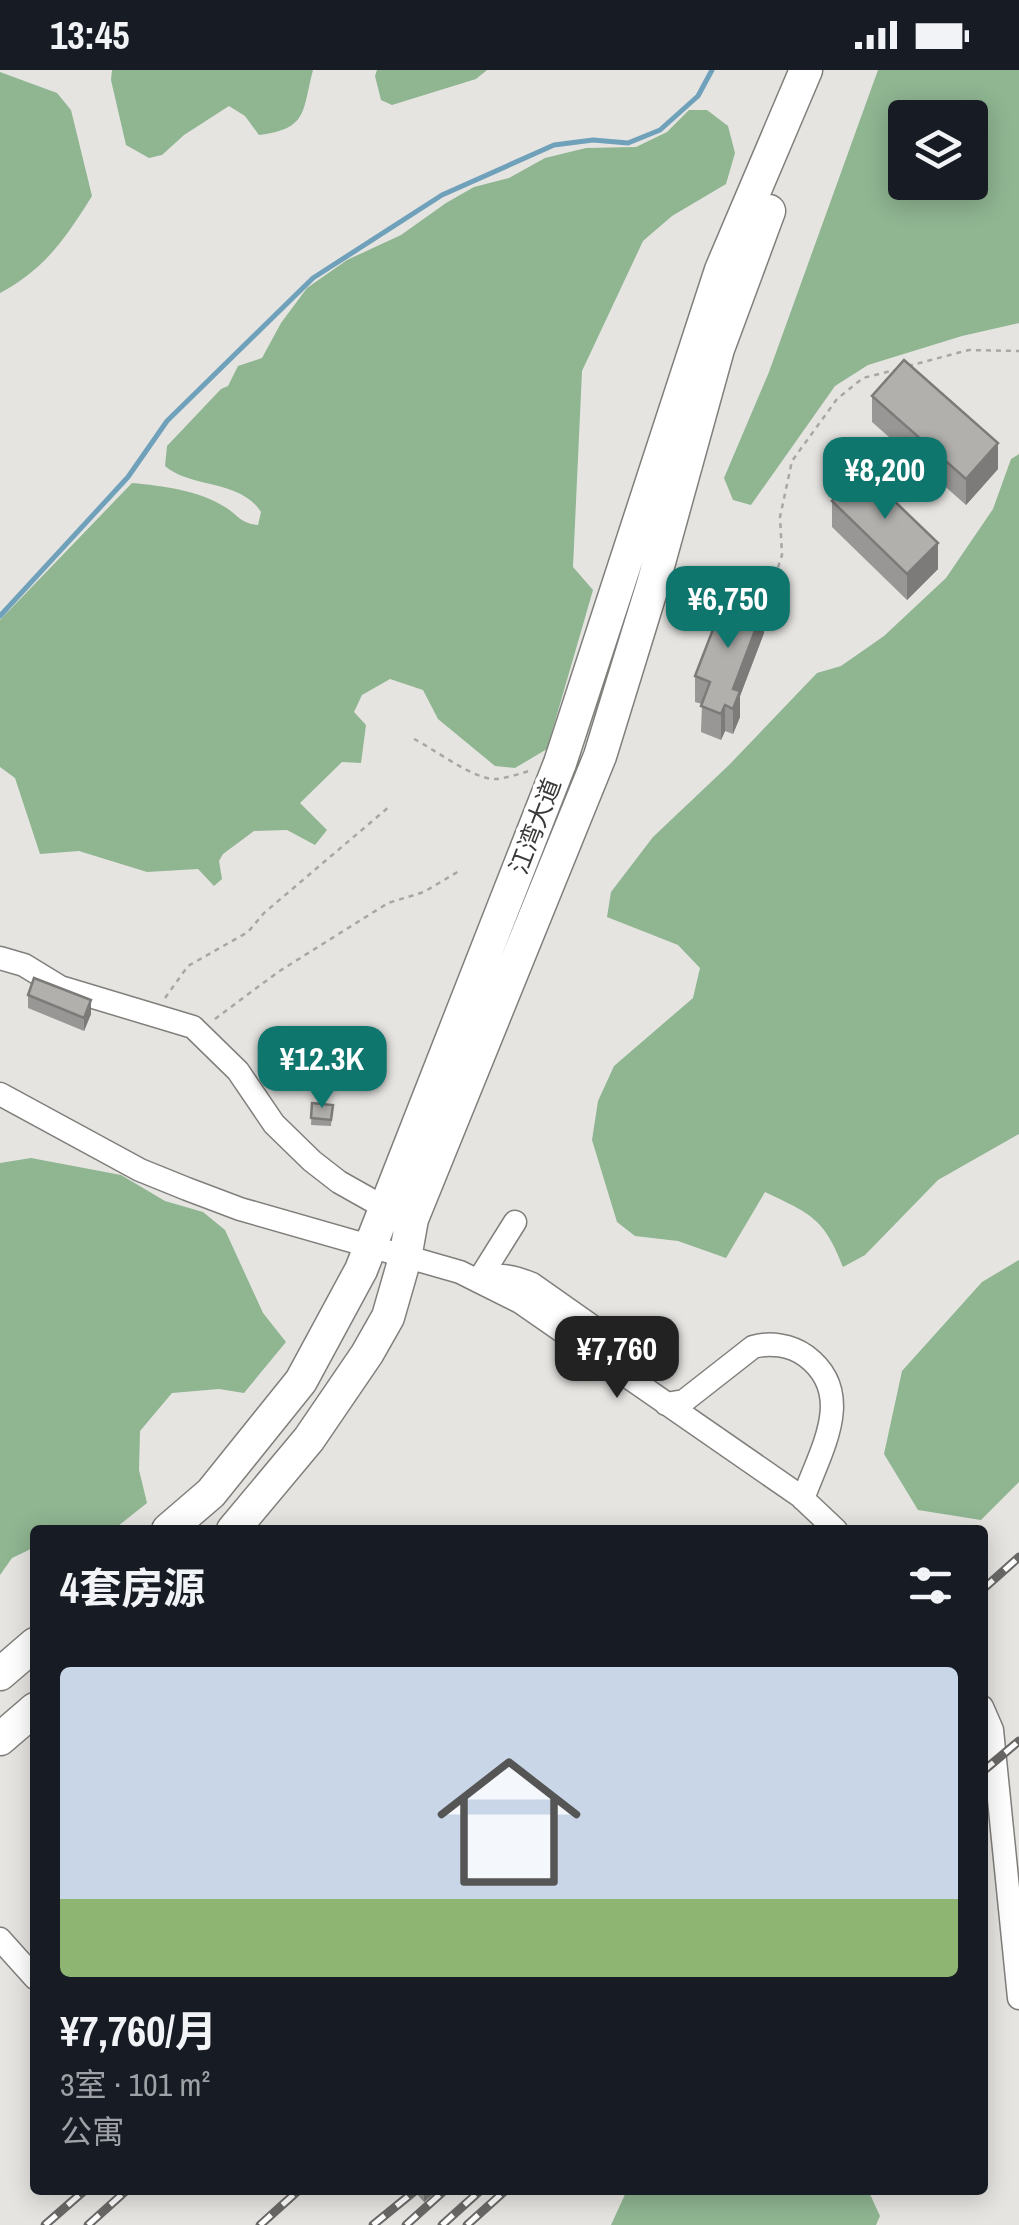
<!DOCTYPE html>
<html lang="zh">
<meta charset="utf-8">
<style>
:root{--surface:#171b24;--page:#20242c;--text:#f1f3f6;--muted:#9ea1a6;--line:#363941;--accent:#0f766e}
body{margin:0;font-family:"Archivo Narrow","Noto Sans SC",sans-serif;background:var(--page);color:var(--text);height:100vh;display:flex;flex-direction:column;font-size:38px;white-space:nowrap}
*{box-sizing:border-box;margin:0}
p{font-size:32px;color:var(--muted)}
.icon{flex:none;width:55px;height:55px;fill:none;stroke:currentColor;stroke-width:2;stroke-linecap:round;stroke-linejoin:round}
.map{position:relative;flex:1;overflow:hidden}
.panel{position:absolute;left:30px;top:1455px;width:958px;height:670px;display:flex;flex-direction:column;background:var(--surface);border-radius:10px;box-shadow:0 5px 25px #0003}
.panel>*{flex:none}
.fabs{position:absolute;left:888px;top:30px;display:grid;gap:20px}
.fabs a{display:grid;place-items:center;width:100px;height:100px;border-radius:10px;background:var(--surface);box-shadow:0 5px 25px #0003;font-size:50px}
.price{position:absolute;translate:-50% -85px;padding:0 22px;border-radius:20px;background:var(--accent);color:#fff;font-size:32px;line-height:65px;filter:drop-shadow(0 2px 5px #0008)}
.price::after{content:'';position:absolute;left:50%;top:60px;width:30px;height:22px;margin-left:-15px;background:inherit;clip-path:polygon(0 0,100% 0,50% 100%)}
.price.on{background:#222;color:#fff}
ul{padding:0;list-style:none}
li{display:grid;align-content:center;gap:20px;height:530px;padding:0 30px}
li+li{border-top:2px solid var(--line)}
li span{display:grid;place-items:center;height:310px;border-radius:10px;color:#555}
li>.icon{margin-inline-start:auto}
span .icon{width:180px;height:180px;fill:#fffc;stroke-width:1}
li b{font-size:42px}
h2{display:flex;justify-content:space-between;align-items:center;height:120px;padding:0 30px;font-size:42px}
.status{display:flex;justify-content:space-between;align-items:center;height:70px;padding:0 50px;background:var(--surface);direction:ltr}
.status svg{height:28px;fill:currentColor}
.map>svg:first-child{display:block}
.forest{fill:#8fb591;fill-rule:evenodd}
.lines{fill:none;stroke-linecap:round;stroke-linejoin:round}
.stream{stroke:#70a1bb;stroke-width:5}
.minor-casing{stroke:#807f7c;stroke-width:25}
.highway-casing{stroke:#807f7c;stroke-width:35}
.path{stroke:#a8a7a5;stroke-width:2.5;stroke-dasharray:5 5;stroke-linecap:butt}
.minor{stroke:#fff;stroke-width:22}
.highway{stroke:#fff;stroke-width:32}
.rail-casing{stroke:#696866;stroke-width:9}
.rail{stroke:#fff;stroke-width:5;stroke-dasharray:15;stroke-linecap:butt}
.wall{fill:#989795}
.shaded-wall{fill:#7c7b79}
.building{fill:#b1b0ad;stroke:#7c7b79;stroke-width:2.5}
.labels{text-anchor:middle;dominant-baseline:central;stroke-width:8;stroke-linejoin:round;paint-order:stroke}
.street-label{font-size:25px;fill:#3b3a39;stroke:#fff}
</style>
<div class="status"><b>13:45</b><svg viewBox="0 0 49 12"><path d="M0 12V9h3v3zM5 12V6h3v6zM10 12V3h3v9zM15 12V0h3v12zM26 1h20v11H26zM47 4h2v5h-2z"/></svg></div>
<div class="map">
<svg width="1019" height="2155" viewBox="0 0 1019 2155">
<rect width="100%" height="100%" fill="#e5e4e1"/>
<path class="forest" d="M112,0h201c-11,42 -5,59 -54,65l-14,-19 -16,-10 -45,29 -22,20 -13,3 -23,-13 -15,-65z
M377,0h110l-11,9 -84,26 -11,-5 -6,-24z
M878,0h141v253l-57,13 -94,29 -33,21 -84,119 -18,-5 -9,-22 45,-106zM905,48h65v64h-65z
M0,2l57,21 14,17 21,86c-27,43 -47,73 -92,97z
M689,40h18l21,16 7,27 -9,31 -54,32 -29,25 -61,130 -9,196 20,23 -46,159 -32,19 -20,-2 -57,-47 -15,-29 -33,-11 -28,16 -8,17 12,13 -5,38 -19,-1 -42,41 27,27 -12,15 -28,-15 -33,1 -31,23 -4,7 3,18 -8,7 -16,-17 -51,3 -68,-21 -39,3 -25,-76 -15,-11v-147l132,-137c31,3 66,7 93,24 13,8 16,17 33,18l3,-13c-21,-33 -69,-23 -96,-46l2,-20 54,-57 7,-3 10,-20 24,-8 19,-35 26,-35 40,-28 54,-25 45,-32 28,-16 35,-9 36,-20 41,-10 50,-1 31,-15z
M1019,384v680l-81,46 -73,75 -22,12c-19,-49 -32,-53 -78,-75l-39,66 -48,-17 -43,-5 -18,-14 -25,-82 6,-39 16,-35 79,-68 7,-30 -22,-23 -71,-28 4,-25 42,-55 76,-72 88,-92 24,-7 43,-30 62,-58 47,-69 18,-50z
M31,1088l90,17 44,26 38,11 22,18 38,83 23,29 -42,51 -25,-4 -47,4 -32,38 -1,39 8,33 -34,27h-78v17l-23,11 -12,17v-412z
M1019,1190v222l-38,38 -63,-10 -34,-56 18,-83 80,-89z
M627,2120h241l12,26 -4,9h-265z"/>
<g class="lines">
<path class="stream" d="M0,546l128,-139 39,-56 146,-143 129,-83 112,-50 39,-5 35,3 32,-13 38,-34 14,-26"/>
<g class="minor-casing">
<path id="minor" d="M653,514l115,13
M0,888l24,7 36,22 133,40 45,44 36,53 38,37 27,21 48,27 3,8
M0,1024l140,76 47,19 53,20 220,63 60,30 280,194 36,34
M478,1211c19,-9 35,-5 54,3l105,74
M478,1211l37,-59
M666,1334l18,-3 69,-54c17,-5 38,-2 53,9 51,38 14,95 -3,143
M982,1637l10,23 27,268
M0,1869l35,39"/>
</g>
<g class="highway-casing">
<path id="highway" d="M168,1460l43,-37 90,-112 60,-111 199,-507 161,-493 85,-200
M233,1460l76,-91 58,-85 21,-37 17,-59 7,-39 188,-463 53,-172 65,-235 51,-138
M0,1604l35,-30
M0,1669l35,-30"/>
</g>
<path class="path" d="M908,296l61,-16 50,1
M775,507l7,-22 -2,-38 12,-56 45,-62 26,-21 32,-8
M414,669c22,11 60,41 82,40 11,-1 23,-5 33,-8
M165,928l23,-32 60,-34 16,-19 126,-107
M215,949l63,-47 110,-69 36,-11 35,-21"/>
<use href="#minor" class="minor"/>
<use href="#highway" class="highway"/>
<g class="rail-casing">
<path id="rail" d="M982,1520l37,-33
M982,1702l37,-31
M45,2155l40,-35
M88,2155l39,-35
M260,2155l39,-35
M373,2155l43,-35
M406,2155l39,-35
M442,2155l39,-35
M467,2155l39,-35"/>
</g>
<use href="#rail" class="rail"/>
</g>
<path class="wall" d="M872,326l126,73 -32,36 -94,-83z
M832,431l106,68 -31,31 -75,-73z
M764,563l-24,63v21l-7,17 -8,-3 -4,9 -20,-8 1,-28 -7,-2v-26z
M28,925l63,19 -7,17 -56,-23z
M312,1033l21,2 -2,21 -20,-1z
M413,2120h25l-14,12z"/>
<path class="shaded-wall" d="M998,373v26l-32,36v-26z
M938,473v26l-31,31v-26z
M764,537v26l-24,63v21l-7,17v-45z
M725,635v26l-4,9v-26z
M91,930v14l-7,17v-13z
M424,2120h14l-14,12z"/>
<path class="building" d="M904,290l94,83 -32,36 -94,-83z
M862,400l76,73 -31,31 -75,-73z
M727,523l37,14 -31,82 7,2 -7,18 -8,-4 -4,9 -20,-8 9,-24 -15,-6z
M34,908l57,22 -7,18 -56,-23z
M312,1033l21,2 -2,15 -20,-2z"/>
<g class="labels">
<g class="street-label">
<text transform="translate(535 756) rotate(-69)">江湾大道</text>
</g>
</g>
</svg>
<div class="fabs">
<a><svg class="icon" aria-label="layers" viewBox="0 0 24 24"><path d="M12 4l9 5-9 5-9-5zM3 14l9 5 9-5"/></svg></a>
</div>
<b class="price" style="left:885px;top:452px">¥8,200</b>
<b class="price" style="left:728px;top:581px">¥6,750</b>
<b class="price" style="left:322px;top:1041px">¥12.3K</b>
<b class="price on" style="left:617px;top:1331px">¥7,760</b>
<section class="panel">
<h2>4套房源<svg class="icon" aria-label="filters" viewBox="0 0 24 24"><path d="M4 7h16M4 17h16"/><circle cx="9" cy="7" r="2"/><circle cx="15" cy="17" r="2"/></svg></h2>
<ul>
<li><span style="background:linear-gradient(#c9d6e8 75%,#8fb573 0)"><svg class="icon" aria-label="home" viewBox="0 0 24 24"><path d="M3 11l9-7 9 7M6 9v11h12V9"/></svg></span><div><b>¥7,760/月</b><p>3室 · 101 m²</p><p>公寓</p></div></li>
</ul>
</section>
</div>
